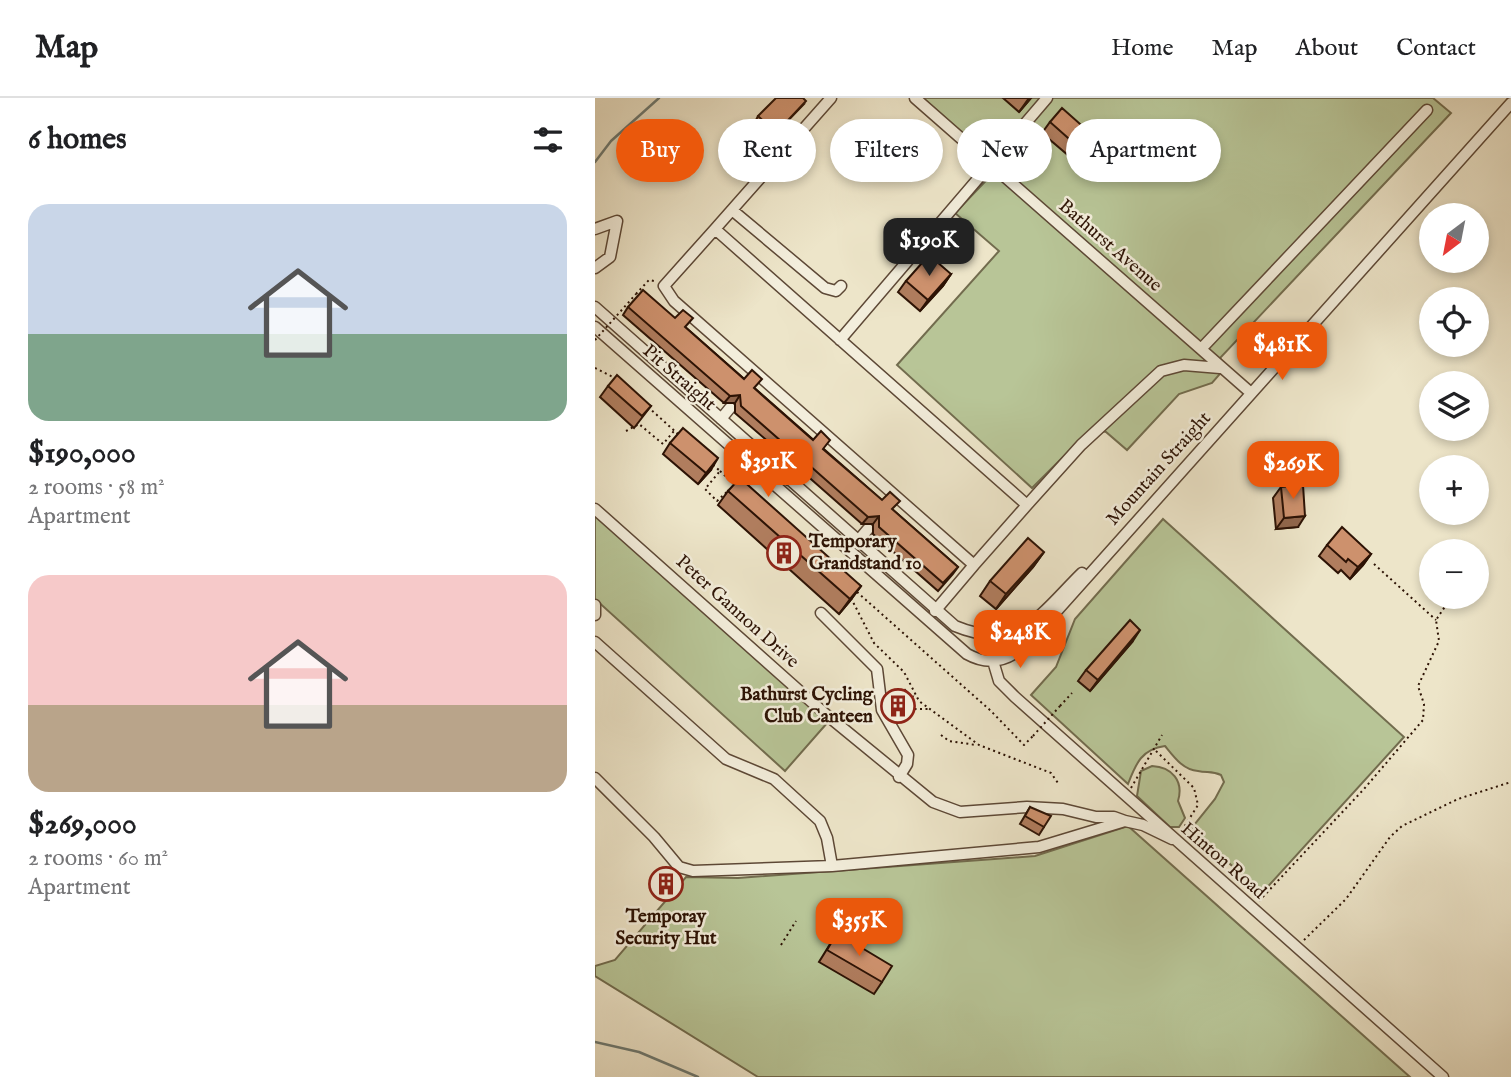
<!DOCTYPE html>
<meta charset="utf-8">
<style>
:root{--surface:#fff;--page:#f6f6f6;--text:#202124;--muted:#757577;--line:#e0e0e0;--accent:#ea580c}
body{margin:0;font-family:"IM FELL English",serif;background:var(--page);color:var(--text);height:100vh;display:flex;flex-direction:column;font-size:26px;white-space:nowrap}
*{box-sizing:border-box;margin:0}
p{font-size:23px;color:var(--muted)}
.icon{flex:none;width:38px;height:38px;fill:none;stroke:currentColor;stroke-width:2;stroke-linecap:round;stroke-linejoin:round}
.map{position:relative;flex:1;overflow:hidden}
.details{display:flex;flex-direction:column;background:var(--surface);width:595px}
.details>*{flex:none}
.top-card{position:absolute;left:21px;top:21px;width:665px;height:63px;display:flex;gap:14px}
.needle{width:46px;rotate:212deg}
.fabs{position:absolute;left:824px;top:105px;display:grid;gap:14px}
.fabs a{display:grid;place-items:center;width:70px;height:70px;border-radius:50%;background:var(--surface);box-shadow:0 4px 10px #0003;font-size:35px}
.price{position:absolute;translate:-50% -60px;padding:0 16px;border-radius:14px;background:var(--accent);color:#fff;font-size:23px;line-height:46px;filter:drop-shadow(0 2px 4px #0008)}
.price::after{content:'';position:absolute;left:50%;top:42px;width:21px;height:16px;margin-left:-10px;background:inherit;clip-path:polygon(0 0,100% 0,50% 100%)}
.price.on{background:#222;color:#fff}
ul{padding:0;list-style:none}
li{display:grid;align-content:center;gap:14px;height:371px;padding:0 28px}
li span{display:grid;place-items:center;height:217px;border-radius:21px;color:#555}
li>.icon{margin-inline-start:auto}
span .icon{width:126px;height:126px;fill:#fffc;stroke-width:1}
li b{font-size:30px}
h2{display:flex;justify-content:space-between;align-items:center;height:84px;padding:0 28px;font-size:30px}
.tag{padding:0 24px;border-radius:32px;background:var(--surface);box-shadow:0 4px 10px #0003;font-size:24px;line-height:63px}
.tag.on{background:var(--accent);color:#fff}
header{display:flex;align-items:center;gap:42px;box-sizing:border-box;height:98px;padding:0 35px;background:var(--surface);border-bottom:2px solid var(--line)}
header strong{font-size:33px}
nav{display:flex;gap:38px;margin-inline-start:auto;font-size:24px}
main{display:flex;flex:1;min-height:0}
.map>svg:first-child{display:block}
.green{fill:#b8c597;stroke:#726c4e;stroke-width:2}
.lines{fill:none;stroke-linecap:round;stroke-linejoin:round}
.stream{stroke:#6e7a72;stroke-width:2.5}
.minor-casing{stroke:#5d4836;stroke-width:13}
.path{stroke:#2d1305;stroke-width:2;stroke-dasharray:2 3.5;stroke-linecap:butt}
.minor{stroke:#f3eedc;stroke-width:10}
.path-bridge{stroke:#2d1305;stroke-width:2;stroke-dasharray:2 3.5;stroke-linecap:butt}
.wall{fill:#b07d5e;stroke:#2d1305;stroke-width:2}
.shaded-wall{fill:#90664c;stroke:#2d1305;stroke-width:2}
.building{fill:#cd916d;stroke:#2d1305;stroke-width:2}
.labels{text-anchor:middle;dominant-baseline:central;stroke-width:5;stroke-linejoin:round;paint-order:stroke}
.street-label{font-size:19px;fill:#2d1305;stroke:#f3eedc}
.poi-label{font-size:19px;font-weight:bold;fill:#2d1305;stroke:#f3eedc;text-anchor:start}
</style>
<header>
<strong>Map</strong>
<nav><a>Home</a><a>Map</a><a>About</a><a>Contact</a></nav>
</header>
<main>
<section class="details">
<h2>6 homes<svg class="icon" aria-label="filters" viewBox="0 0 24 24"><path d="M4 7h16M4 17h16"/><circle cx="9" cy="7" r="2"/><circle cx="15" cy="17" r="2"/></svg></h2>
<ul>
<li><span style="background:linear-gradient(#c9d6e8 60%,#7fa58c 0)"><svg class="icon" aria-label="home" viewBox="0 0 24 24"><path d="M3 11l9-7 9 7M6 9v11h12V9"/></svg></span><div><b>$190,000</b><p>2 rooms · 58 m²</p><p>Apartment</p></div></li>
<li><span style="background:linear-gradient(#f6c9c9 60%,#b9a48a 0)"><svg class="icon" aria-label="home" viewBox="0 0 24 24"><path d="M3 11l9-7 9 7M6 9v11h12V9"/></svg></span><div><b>$269,000</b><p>2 rooms · 60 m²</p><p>Apartment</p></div></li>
</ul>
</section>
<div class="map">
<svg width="916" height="979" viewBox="0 0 916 979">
<rect width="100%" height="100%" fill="#ede5c9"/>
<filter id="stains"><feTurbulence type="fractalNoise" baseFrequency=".00286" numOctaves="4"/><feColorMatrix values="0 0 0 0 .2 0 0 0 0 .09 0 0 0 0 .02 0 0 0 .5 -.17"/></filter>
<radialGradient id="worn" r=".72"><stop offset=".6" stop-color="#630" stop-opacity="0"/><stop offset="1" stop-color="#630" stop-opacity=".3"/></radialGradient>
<path class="green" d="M328,0h510l18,15 -231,245 6,9 -14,16 -33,11 -52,56 -21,-18 -14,-4 -60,60 -135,-123 102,-114 -44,-38 45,-47z
M0,417l233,207 -43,49 -190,-172z
M568,421l241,218 -141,155 -73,-62 25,-31 9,-17 -3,-7c-9,-4 -14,-2 -23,-4 -15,-1 -24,-14 -33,-25 -23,3 -29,17 -37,38l-97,-89 25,-28 19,-48z
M557,668c20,1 32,15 26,35l7,17 -6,9h-9l-33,-31 4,-25z
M533,728l282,251h-652l-163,-101v-10l20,-6 71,-83 52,1 297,-22z"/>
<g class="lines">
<path class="stream" d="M0,64l16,-21 48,-43
M0,944l44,10 59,25"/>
<g class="minor-casing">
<path id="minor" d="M320,0l336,295
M137,112l93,78 11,3 5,-5
M0,131l22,-8 -7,36 -15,11
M120,131l312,276 -53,60 -300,-264 -10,-15z
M120,131l116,-131
M0,209l360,319c65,27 86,-13 127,-53
M0,229l372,327c25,14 45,5 63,-13l481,-538
M245,242l207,-242
M606,251l226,-239
M126,321l9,-11
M194,382l9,-12
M432,407l54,-60 80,-74 23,-6 36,3
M0,411l228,203 110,90 27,10 67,-5 36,2 33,8h18l11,4
M262,444l11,-13
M0,507v10
M340,513l39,-46
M226,515l56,56 5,41 26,45 -1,9 -8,13
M0,544l131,117 48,20 46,42 7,17 5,28
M398,563l6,20 16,16 428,380
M0,680l59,59 25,30 14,4 139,-5 207,-19 86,-26 18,4 29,14"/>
</g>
<path class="path" d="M41,196l13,-14 5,1
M0,270l20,10
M53,309l30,27
M31,333l13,-7 24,20 11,-13
M118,367l7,6 -15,18 12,12 13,-12
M125,373l14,13
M779,466l62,56
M262,494l134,119 33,34 9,-9
M256,500l23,45 30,29 15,29 60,44 72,28 7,10
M465,608l12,-13
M314,611h22
M346,637l8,6 27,4
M561,653l38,37 4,17 -17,27
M536,690l31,-53
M664,803l105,-112 59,-69 1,-16 -6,-18 21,-45 -3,-21 10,-15
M709,842l42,-41 44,-62 12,-11 56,-27 53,-17
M186,847l15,-24"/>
<use href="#minor" class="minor"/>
<path class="path-bridge" d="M0,242l41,-46
M438,638l27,-30"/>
</g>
<path class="wall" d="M408,0h28l-12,14z
M208,7l-30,31 -17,-16 2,-4z
M455,24l38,9 -19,25 -27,-23z
M135,48l32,1 -16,19 -19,-16z
M356,176l-8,12 -23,25 -22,-19 8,-11z
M33,209l47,11 283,249 -5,7 -15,17 -65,-57v-10h-11l-58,-51 -1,-10h-10l-58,-50v-10h-11l-101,-88z
M13,288l43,20 -17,22 -34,-31z
M75,345l41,27 -13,14 -35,-30z
M686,389l17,40 -22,2 -3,-31z
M133,393l133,95 -11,15 -11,13 -121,-109z
M732,447l44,9 -8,11 -13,14 -9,-9 -3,3 -19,-17z
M449,454l-11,15 -37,42 -16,-13 10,-15z
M538,543l-43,50 -12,-10 8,-11z
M317,599l-15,18 -8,-8 6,-7z
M435,709l14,20 -5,8 -19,-11z
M68,785l8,3 -6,5 -5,-5z
M242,835l45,49 -8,12 -55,-32z"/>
<path class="shaded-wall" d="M434,0h2l-12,14z
M493,33l-8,12 -11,13 7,-11z
M356,176l-8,12 -23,25 8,-11z
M145,297l-5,8h-11l6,-7z
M213,357l-5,8h-10l5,-7z
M123,360l-7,12 -13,14 8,-11z
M284,418l-6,8h-11l6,-7z
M710,418l-7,11 -22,2 8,-11z
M449,454l-11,15 -37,42 10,-15z
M776,456l-8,11 -13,14 8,-12z
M266,488l-11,15 -11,13 11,-15z
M545,532l-7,11 -43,50 8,-11z"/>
<path class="building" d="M181,0h27l3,3 -30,32 -18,-17z
M467,10l26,23 -12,14 -26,-23z
M149,33l18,16 -14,15 -18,-16z
M334,157l22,19 -23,26 -22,-19z
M48,192l32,28 8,-8 10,8 -8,9 59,52 8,-9 10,9 -8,9 59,52 8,-9 9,9 -7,9 59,51 8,-8 10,9 -8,8 66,58 -15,16 -64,-56v-11l-11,1 -59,-52 -1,-10 -10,1 -57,-50 -1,-11 -10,1 -102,-89z
M22,277l34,31 -9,10 -34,-30z
M88,330l35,30 -12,15 -36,-30z
M145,380l121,108 -11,13 -122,-108z
M708,387l2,31 -21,2 -3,-31z
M747,429l29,27 -13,13 -10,-8 -2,3 -19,-17z
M433,440l16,14 -38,42 -16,-13z
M535,522l10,10 -42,50 -12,-10z
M310,592l7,7 -10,11 -7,-8z
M435,709l21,9 -7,11 -19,-11z
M74,779l5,6 -7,5 -4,-5z
M242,835l55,33 -10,16 -55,-32z"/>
<defs>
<g id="building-ring" transform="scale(1.75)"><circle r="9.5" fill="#f3eedc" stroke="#8f2418" stroke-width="1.5"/><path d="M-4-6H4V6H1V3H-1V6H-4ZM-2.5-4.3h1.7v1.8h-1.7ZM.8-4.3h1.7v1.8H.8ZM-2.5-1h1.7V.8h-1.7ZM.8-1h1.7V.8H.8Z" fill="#8f2418"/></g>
</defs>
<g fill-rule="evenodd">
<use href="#building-ring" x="189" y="455"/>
<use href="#building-ring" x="303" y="608"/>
<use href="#building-ring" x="71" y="786"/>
</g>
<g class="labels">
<g class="street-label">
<text transform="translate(515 148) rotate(41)">Bathurst Avenue</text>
<text transform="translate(84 280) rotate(41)">Pit Straight</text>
<text transform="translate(564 371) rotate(-48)">Mountain Straight</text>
<text transform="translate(142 514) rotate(42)">Peter Gannon Drive</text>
<text transform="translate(628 763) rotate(41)">Hinton Road</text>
</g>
<g class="poi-label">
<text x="214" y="444">Temporary<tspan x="214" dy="22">Grandstand 10</tspan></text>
<text x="278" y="597" text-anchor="end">Bathurst Cycling<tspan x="278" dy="22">Club Canteen</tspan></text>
<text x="71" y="819" text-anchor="middle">Temporay<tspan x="71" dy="22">Security Hut</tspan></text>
</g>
</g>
<rect width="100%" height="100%" filter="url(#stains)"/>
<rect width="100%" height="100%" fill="url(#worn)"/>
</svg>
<div class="fabs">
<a><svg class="needle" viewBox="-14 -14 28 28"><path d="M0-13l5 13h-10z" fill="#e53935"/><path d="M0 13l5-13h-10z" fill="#757577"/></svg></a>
<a><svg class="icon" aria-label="locate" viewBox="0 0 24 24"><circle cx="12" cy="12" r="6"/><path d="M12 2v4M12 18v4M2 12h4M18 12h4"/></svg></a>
<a><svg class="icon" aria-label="layers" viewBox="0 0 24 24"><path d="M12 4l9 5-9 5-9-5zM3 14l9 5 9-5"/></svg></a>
<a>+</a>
<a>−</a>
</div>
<b class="price on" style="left:334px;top:180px">$190K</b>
<b class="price" style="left:687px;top:284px">$481K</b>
<b class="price" style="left:173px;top:401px">$391K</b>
<b class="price" style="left:698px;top:403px">$269K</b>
<b class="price" style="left:425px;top:572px">$248K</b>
<b class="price" style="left:264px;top:860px">$355K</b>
<div class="top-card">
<a class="tag on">Buy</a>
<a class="tag">Rent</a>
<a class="tag">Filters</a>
<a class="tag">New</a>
<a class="tag">Apartment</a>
</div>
</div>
</main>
